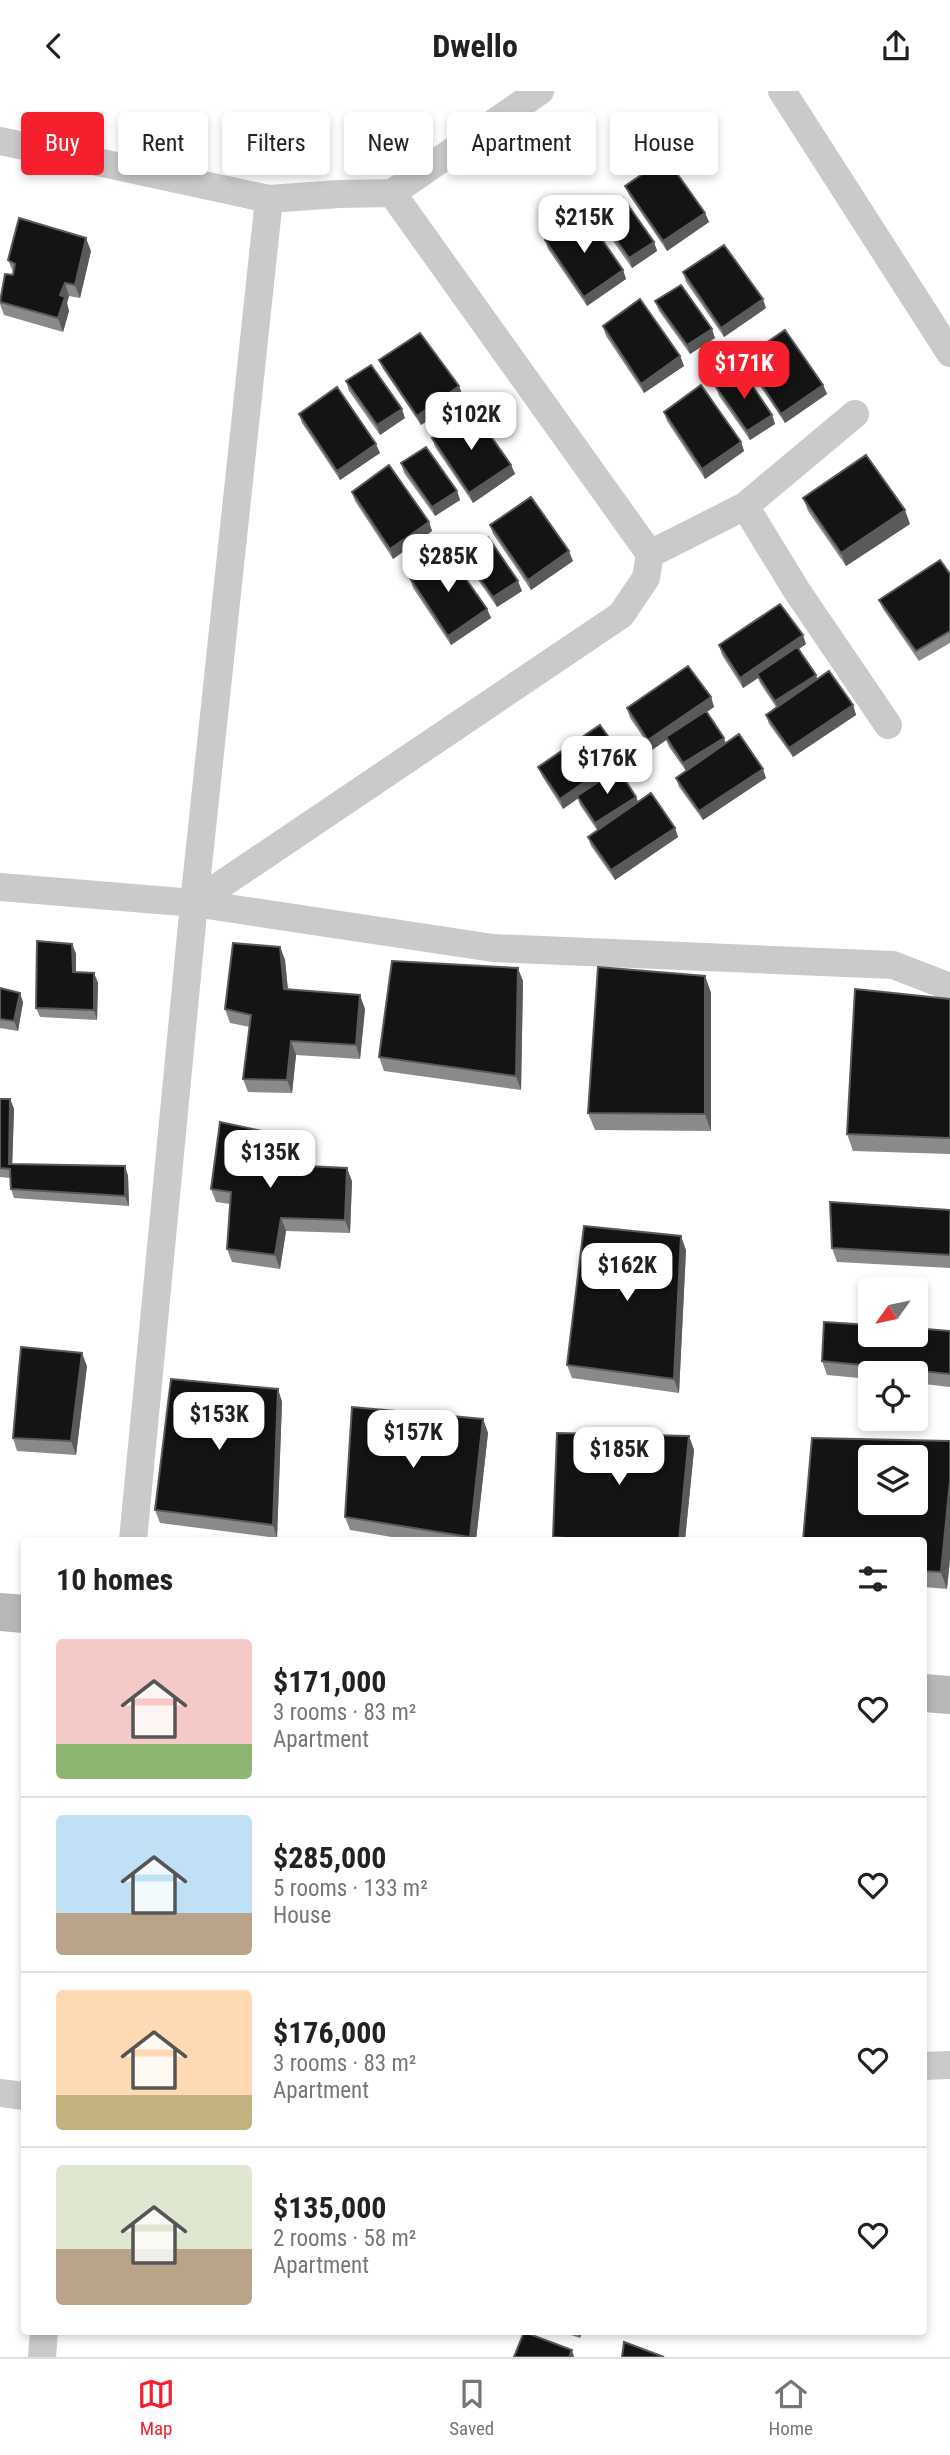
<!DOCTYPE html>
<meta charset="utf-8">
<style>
:root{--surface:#fff;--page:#f2f2f2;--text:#222;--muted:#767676;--line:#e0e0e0;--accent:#f51f2e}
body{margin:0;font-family:"Roboto Condensed",sans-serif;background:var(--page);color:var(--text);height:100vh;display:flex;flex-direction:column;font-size:26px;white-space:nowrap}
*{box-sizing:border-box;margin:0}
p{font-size:23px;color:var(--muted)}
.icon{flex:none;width:38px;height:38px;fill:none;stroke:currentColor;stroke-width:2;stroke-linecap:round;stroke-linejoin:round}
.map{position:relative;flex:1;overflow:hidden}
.panel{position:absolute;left:21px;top:1446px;width:906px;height:798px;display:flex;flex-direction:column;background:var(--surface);border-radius:7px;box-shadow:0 4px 10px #0003}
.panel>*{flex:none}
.banner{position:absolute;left:21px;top:21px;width:908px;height:63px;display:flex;gap:14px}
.needle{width:46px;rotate:237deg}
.buttons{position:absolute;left:858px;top:1186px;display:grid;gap:14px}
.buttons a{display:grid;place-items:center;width:70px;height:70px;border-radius:7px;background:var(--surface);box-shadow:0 4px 10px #0003;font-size:35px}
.price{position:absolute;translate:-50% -60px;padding:0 16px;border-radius:14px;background:#fff;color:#222;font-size:23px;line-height:46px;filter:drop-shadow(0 2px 4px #0008)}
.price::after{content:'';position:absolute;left:50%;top:42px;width:21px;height:16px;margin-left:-10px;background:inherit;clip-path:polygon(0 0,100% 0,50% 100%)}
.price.selected{background:var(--accent);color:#fff}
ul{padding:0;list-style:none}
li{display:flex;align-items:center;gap:21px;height:175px;padding:0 35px}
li+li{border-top:2px solid var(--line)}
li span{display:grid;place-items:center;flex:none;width:196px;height:140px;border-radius:7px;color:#555}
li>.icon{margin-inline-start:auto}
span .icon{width:84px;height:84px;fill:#fffc;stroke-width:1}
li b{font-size:30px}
h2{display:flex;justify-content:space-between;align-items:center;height:84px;padding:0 35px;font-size:30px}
.pill{padding:0 24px;border-radius:7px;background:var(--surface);box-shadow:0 4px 10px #0003;font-size:24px;line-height:63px}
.pill.selected{background:var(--accent);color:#fff}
header{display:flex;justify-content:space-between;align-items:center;height:91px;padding:0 35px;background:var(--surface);font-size:32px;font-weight:700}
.tab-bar{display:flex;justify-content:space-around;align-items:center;height:98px;border-top:2px solid var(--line);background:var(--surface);font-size:19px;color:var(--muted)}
.tab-bar a{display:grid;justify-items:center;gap:4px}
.tab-bar .selected{color:var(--accent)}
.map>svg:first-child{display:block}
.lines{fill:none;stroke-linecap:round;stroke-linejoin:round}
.street{stroke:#cacaca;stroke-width:28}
.secondary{stroke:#b7b7b7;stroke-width:38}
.wall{fill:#8a8a8a}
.shaded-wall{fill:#5a5a5a}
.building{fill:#141414;stroke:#5a5a5a;stroke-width:2;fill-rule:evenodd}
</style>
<header><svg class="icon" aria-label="back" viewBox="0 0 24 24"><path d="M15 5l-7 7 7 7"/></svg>Dwello<svg class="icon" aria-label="share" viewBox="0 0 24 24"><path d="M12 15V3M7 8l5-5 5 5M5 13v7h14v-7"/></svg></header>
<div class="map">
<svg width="950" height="2266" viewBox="0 0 950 2266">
<rect width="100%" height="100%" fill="#fff"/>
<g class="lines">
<path class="street" d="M782,0l168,262
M0,50l269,58 70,-5 53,-1 148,-102
M745,415l52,85 91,134
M650,463l95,-48 110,-92
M0,796l194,16 299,45 400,17 57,22
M194,812l427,-288 25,-37 4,-24 -258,-361
M133,1449l61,-637 75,-704
M924,1975l26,-1
M0,2002l24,3
M42,2266l2,-26"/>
<path class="secondary" d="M0,1521l24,2
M924,1602l26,2"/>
</g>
<path class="wall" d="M625,95l80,27 4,9 -42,29 -38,-56z
M598,123l56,28 3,9 -25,17 -31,-44z
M545,149l78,30 3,9 -39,27 -39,-57z
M91,160l-11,47 -11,-2 -2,7 2,8 -6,21 -59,-17 -4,-11v-6l14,-24 -6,-14z
M683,181l83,36 -42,29 -38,-55z
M655,210l60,37 -25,16 -31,-43z
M603,235l77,30 4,10 -40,27 -38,-57z
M744,267l79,27 4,9 -42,29 -38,-56z
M379,269l84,36 -42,29 -38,-56z
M346,290l59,37 -25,17 -31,-44z
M716,296l56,28 3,9 -25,16 -31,-44z
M664,321l77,30 3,9 -39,28 -38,-58z
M299,323l81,39 -40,27 -38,-57z
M432,347l79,27 4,9 -42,29 -38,-56z
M401,372l56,28 3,9 -25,16 -31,-43z
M352,401l77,30 3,9 -39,28 -38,-58z
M803,407l107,26 -64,42 -38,-55z
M490,434l83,36 -42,29 -38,-56z
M462,463l60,37 -25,16 -31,-44z
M950,483v69l-31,18 -36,-52 -4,-9z
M410,487l77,31 4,9 -40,27 -38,-57z
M806,553l-7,5 18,30 36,26 3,10 -63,42 -24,-33 -3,-9 10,-8 -16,-24 -2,-5 -15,10 -21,-33 -3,-10z
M711,606l3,10 -8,5 20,31 40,35 -63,42 -24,-33 -3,-9 10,-7 -17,-24 -3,-7 -14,10 -22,-32 -3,-10z
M626,674l-8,5 18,27 2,5 37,26 3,9 -63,43 -24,-34 -3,-9 9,-7 -17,-25 -2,-7 -15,11 -21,-33 -4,-9z
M72,853l4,10v18l18,1 4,10 -1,37 -57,-3 -4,-9z
M280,856l5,13 3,29 77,20 -5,50 -64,-4 -4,38 -44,-1 -5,-13 7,-52 -20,-4 -5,-14z
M705,885l6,17v138l-116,-1 -7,-17z
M523,890l-2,109 -137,-19 -5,-14z
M0,897l23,14 -5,29 -18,-3z
M950,908v155l-97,-3 -6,-17z
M0,1008h10l4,10 -2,55 113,2 3,10 1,30 -115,-8 -3,-9 -1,-11 -10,-1z
M272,1055v18l80,17 -2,52 -64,-2 -6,38 -48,-7 -5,-13 3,-45 -14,-2 -5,-13z
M950,1119v58l-113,-6 -5,-14z
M686,1159l-7,143 -107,-15 -5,-13z
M950,1240v56l-35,-4v-9h-45v5l-43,-4 -5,-14z
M87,1275l-11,89 -59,-4 -4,-13z
M278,1298l4,13 -5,136 -117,-15 -5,-13z
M483,1328l5,14 -12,107h-66l-60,-10 -5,-13z
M689,1345l5,14 -9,90h-131l-1,-3z
M950,1350v118l-3,30 -23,-2v-47z
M559,2240h23l-2,7z"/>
<path class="shaded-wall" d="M705,122l4,9 -42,29 -4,-10z
M86,147l5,13 -11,47 -5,-13z
M654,151l3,9 -25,17 -3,-10z
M623,179l3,9 -39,27 -3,-9z
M65,192l4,13 -2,7 2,8 -6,21 -5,-14 2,-23z
M763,208l3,9 -42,29 -3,-9z
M712,238l3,9 -25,16 -3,-9z
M680,265l4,10 -40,27 -3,-9z
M823,294l4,9 -42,29 -4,-9z
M459,295l4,10 -42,29 -4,-9z
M402,318l3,9 -25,17 -3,-10z
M772,324l3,9 -25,16 -3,-9z
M741,351l3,9 -39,28 -3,-10z
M376,353l4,9 -40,27 -3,-9z
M511,374l4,9 -42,29 -4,-10z
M457,400l3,9 -25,16 -3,-9z
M905,419l5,14 -64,42 -5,-13z
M429,431l3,9 -39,28 -3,-10z
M569,460l4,10 -42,29 -3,-10z
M518,490l4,10 -25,16 -4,-10z
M487,518l4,9 -40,27 -3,-9z
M803,544l3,9 -47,33 -2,-3 1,4 -15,10 -3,-10z
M816,584l3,9 -41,26 -3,-9z
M711,606l3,10 -62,43 -4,-10z
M853,614l3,10 -63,42 -4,-9z
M724,647l3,9 -40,26 -4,-10z
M622,665l4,9 -63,44 -3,-10z
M763,678l3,9 -63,42 -4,-9z
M636,706l4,9 -42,26 -3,-9z
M675,737l3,9 -63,43 -4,-10z
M72,853l4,10v27l-3,-9z
M280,856l5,13 4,42 -5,-13z
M518,877l5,13 -2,109 -5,-14z
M94,882l4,10 -1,37 -3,-10z
M705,885l6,17v138l-6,-17z
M20,902l3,9 -5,29 -4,-10z
M360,904l5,14 -5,50 -4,-14z
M291,950l5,14 -4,38 -5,-13z
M10,1008l4,10 -2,64 -3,-9z
M267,1041l5,14v31l-5,-13z
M125,1075l3,10 1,30 -4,-10z
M347,1077l5,13 -2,52 -5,-13z
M281,1127l5,13 -6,38 -5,-14z
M681,1145l5,14 -7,143 -5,-14z
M82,1262l5,13 -11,89 -5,-14z
M278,1298l4,13 -5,136 -4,-13z
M483,1328l5,14 -12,107h-5l-1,-3z
M689,1345l5,14 -9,90h-6z
M950,1390v78l-3,30 -6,-17z
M577,2240h5l-2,7z
M572,2259l2,7h-5z"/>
<path class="building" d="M666,67l39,55 -42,28 -38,-55z
M623,107l31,44 -25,16 -31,-44z
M583,121l40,58 -39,27 -39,-57z
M19,127l67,20 -11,47 -10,-2 -5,12 5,2 -7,21 -58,-16 5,-28 8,1 2,-11 -7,-4z
M724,154l39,54 -42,29 -38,-56z
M681,194l31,44 -25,16 -32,-44z
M640,208l40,57 -39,28 -38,-58z
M785,239l38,55 -42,29 -37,-56z
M420,242l39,53 -42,30 -38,-56z
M371,274l31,44 -25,16 -31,-44z
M742,279l30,45 -25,16 -31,-44z
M701,294l40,57 -39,27 -38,-57z
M337,296l39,57 -39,27 -38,-57z
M473,320l38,54 -42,28 -37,-55z
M426,356l31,44 -25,16 -31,-44z
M866,364l39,55 -64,43 -38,-55z
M389,374l40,57 -39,27 -38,-57z
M531,406l38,54 -41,29 -38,-55z
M488,446l30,44 -25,16 -31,-43z
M447,461l40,57 -39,27 -38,-58z
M940,469l10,14v57l-34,20 -37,-51z
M780,513l23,31 -63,43 -21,-33z
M797,556l19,28 -41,26 -18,-27z
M688,575l23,31 -63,43 -21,-32z
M829,580l24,34 -64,43 -23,-33z
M706,620l18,27 -41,25 -17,-26z
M600,634l22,31 -62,43 -22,-32z
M739,643l24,35 -64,42 -23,-33z
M618,678l18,28 -41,26 -18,-27z
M651,702l24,35 -64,42 -23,-33z
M37,850l35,3 1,28 21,1v37l-58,-2z
M233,852l47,4 4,42 76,6 -4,50 -65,-4 -4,39 -44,-1 8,-64 -26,-6z
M392,870l126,7 -2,108 -137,-19z
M598,876l107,9v138l-117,-1z
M0,897l20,5 -6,28 -14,-2z
M855,898l95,10v139l-103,-4z
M0,1008h10l-1,65 116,2v30l-114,-7 -1,-20 -10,-1z
M220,1031l47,10v32l80,4 -2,52 -64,-2 -6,37 -48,-6 4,-57 -20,-3z
M830,1111l120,8v45l-118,-7z
M584,1135l97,10 -7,143 -107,-14z
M824,1231l46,3v10h45v-7l35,3v43l-128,-13z
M21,1256l61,6 -11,88 -58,-3z
M171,1288l107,10 -5,136 -118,-15z
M352,1316l131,12 -13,118 -125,-20z
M557,1342l132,3 -10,104h-89l-37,-3z
M812,1347l138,3v40l-9,91 -17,-1v-31h-121zM870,1367h45v45h-45z
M524,2241l48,18 -3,7h-55z
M624,2251l40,15h-42z"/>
</svg>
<div class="buttons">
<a><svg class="needle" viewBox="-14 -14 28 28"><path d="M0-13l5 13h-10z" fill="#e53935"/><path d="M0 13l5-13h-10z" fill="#767676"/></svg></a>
<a><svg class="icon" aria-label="locate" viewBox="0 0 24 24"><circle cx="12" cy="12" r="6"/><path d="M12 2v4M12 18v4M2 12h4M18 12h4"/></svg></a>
<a><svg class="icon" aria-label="layers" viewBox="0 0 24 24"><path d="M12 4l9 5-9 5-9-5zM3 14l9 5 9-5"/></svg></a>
</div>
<b class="price" style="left:584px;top:164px">$215K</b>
<b class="price selected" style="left:744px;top:310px">$171K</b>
<b class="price" style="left:471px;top:361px">$102K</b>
<b class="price" style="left:448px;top:503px">$285K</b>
<b class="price" style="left:607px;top:705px">$176K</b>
<b class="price" style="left:270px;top:1099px">$135K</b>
<b class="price" style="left:627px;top:1212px">$162K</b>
<b class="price" style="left:219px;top:1361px">$153K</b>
<b class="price" style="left:413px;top:1379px">$157K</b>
<b class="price" style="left:619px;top:1396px">$185K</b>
<div class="banner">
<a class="pill selected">Buy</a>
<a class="pill">Rent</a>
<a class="pill">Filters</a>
<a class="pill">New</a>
<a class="pill">Apartment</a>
<a class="pill">House</a>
</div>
<section class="panel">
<h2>10 homes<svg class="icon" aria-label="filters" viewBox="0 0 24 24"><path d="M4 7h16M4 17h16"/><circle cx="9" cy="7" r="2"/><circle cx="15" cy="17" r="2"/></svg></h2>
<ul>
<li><span style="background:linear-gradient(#f6c9c9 75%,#8fb573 0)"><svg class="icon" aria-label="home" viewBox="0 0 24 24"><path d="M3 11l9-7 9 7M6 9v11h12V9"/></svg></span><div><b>$171,000</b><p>3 rooms · 83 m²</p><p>Apartment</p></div><svg class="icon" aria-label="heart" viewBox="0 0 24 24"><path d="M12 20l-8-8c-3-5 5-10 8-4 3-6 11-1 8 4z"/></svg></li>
<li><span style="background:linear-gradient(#bfe0f5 70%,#b9a48a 0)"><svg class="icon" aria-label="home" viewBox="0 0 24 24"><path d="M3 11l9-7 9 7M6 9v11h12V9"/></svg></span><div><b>$285,000</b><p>5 rooms · 133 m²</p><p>House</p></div><svg class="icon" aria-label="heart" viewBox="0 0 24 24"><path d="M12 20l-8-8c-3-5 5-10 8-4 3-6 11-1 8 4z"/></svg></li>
<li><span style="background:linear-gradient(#ffd9b3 75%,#c2b280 0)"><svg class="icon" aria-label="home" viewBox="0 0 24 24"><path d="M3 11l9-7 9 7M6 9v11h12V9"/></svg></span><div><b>$176,000</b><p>3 rooms · 83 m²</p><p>Apartment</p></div><svg class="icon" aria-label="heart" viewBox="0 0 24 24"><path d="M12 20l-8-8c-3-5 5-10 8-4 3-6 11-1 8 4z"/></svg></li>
<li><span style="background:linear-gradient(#dfe7d0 60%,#b9a48a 0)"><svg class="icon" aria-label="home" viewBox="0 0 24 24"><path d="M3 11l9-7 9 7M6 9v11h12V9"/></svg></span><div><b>$135,000</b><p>2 rooms · 58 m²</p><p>Apartment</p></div><svg class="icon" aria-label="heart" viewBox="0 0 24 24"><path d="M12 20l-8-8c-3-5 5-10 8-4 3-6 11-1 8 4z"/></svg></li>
</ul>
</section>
</div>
<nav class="tab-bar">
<a class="selected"><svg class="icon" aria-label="map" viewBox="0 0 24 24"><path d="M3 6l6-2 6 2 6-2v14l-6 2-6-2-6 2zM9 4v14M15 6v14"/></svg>Map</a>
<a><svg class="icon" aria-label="saved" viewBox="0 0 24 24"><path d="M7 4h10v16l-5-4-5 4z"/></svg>Saved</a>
<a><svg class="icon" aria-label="home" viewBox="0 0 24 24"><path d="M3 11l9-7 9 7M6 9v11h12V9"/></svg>Home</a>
</nav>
